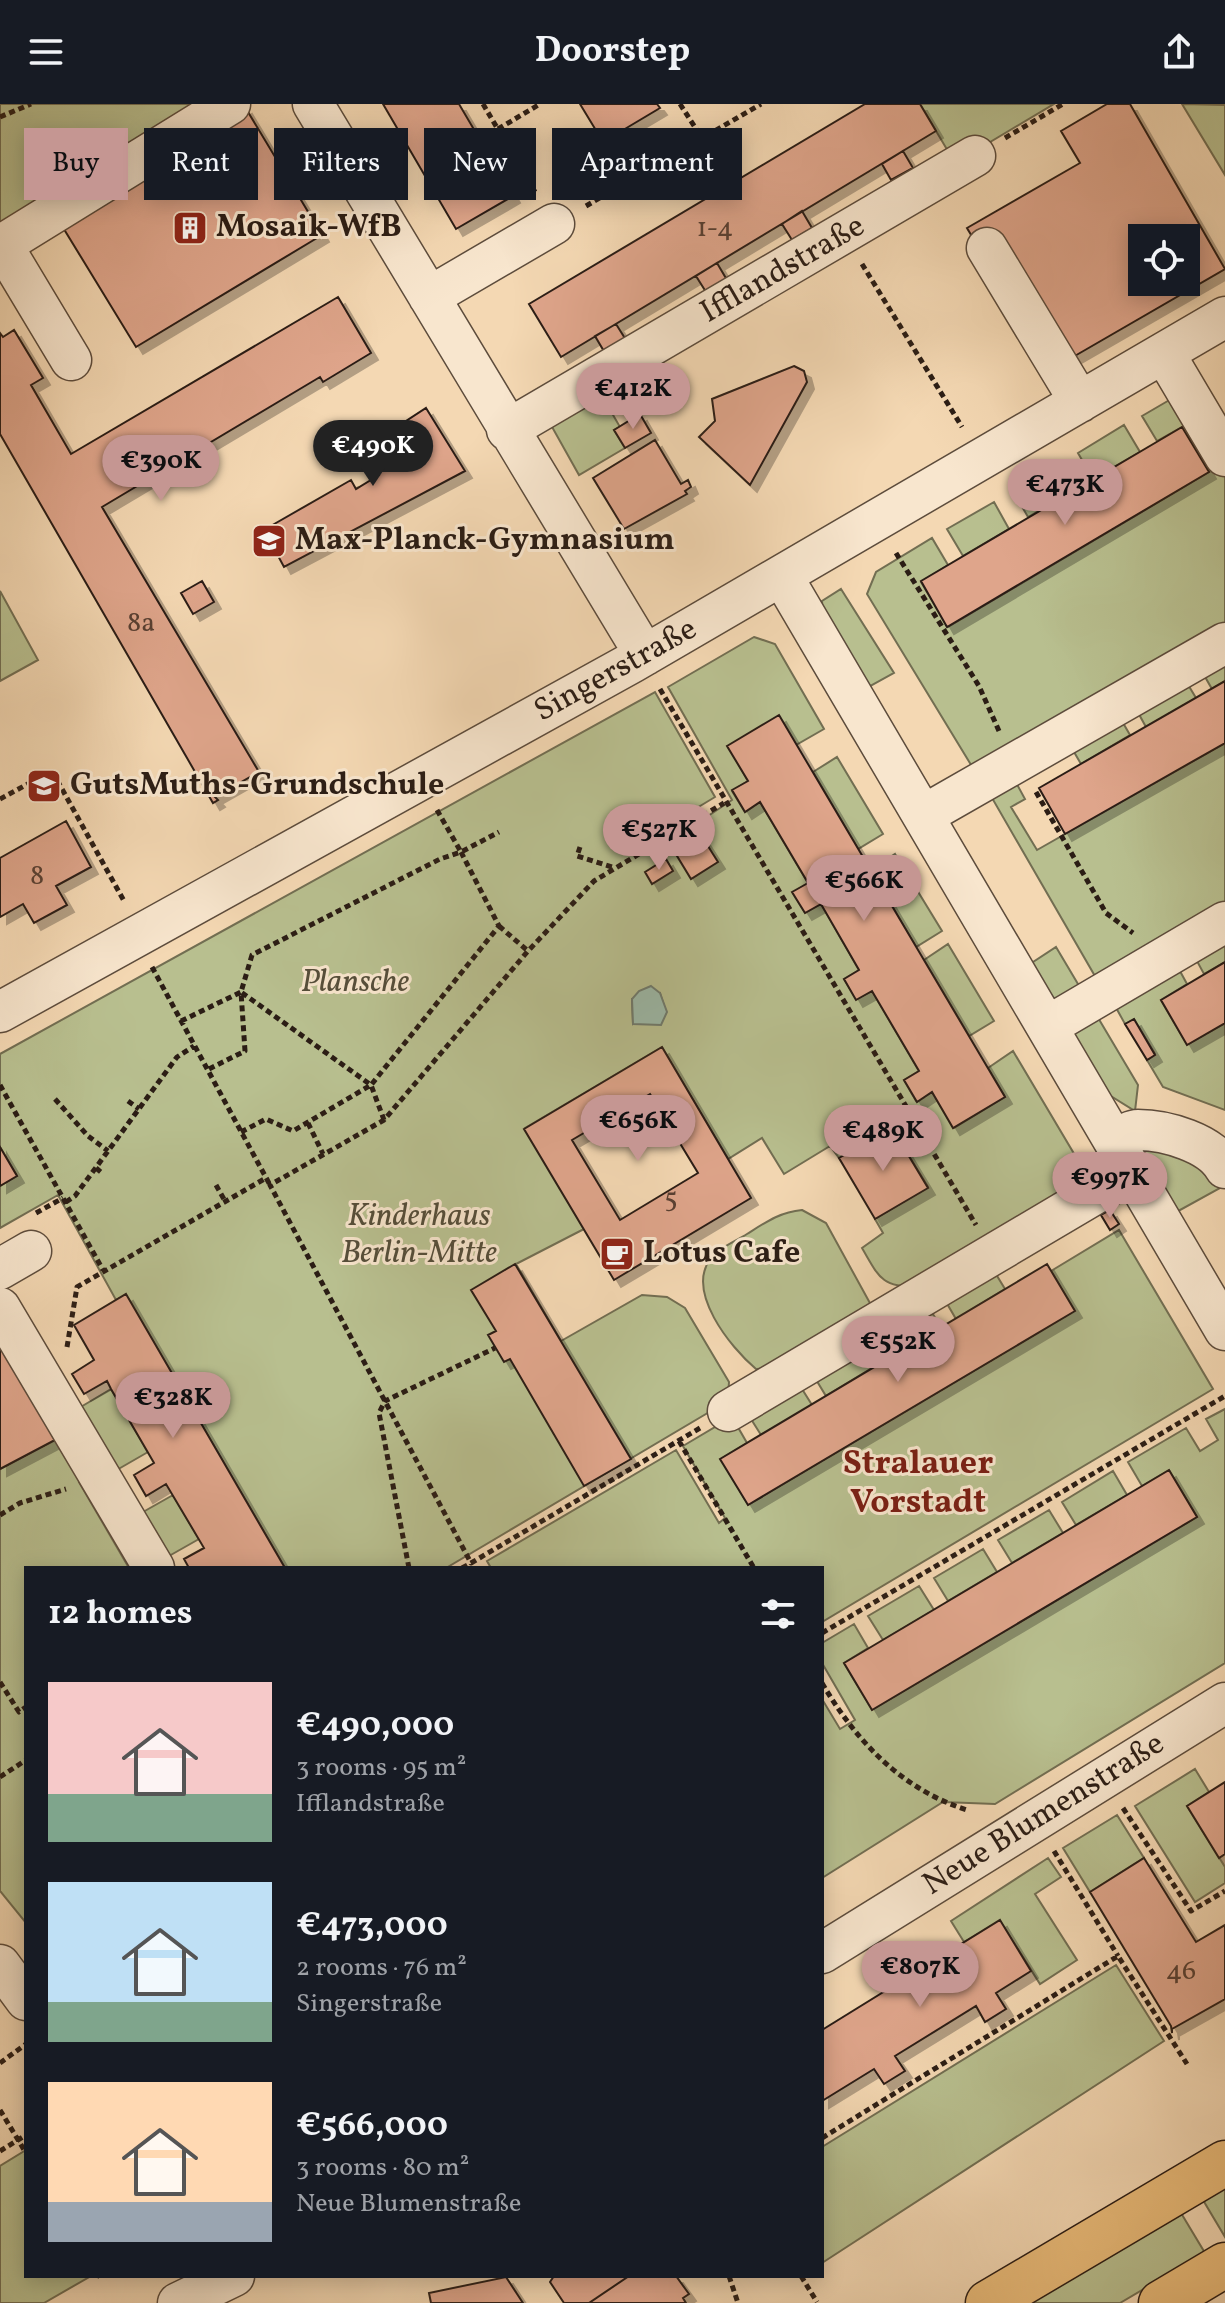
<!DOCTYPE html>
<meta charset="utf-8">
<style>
:root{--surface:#171b24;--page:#242831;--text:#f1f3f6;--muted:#9ea1a6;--accent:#c59692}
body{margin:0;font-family:Vollkorn,serif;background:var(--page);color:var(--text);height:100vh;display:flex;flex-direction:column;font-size:30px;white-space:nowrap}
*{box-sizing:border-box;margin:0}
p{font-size:26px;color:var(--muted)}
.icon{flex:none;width:44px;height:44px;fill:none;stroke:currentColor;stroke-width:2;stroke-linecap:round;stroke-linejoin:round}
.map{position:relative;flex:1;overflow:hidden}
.panel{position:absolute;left:24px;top:1462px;width:800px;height:712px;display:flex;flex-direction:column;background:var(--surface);border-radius:0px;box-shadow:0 4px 20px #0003}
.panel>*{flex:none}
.hud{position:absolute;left:24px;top:24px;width:800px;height:72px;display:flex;gap:16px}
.buttons{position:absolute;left:1128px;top:120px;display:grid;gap:16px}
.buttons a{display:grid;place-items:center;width:72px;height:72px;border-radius:0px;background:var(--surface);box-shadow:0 4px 20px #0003;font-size:40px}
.price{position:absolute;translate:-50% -68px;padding:0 18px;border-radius:28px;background:var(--accent);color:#111;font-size:26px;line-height:52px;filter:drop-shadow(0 2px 4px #0008)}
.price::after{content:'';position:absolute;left:50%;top:48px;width:24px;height:18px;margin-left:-12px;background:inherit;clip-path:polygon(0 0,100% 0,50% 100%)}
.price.current{background:#222;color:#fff}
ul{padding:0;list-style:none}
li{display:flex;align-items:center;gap:24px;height:200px;padding:0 24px}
li span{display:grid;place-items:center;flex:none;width:224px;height:160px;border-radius:0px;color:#555}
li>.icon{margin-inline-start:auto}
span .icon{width:96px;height:96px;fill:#fffc;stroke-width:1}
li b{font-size:34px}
h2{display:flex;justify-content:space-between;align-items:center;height:96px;padding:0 24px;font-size:34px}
.tag{padding:0 28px;border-radius:0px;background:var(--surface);box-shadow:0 4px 20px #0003;font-size:28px;line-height:72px}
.tag.current{background:var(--accent);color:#111}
header{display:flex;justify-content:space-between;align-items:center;height:104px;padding:0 24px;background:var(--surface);font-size:36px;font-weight:700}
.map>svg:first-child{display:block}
.green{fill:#b8bf8f;stroke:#726e52;stroke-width:2;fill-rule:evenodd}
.water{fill:#9cbaa9;stroke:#6f7b6e;stroke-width:2}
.building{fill:#dfa58b;stroke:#2b1d15;stroke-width:2;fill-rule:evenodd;filter:url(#shadow)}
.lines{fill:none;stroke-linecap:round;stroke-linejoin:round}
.minor-casing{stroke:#5d4c3c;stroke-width:43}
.major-casing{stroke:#2b1d15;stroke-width:47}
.path{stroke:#2b1d15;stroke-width:5;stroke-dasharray:6 4;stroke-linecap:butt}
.minor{stroke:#f8e6ce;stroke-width:40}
.major{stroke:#eabc7a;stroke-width:44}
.labels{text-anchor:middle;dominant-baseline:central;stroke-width:6;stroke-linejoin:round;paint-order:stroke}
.number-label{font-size:28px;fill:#583f32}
.poi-label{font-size:32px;font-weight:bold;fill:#2b1d15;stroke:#f8e6ce;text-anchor:start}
.street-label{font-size:32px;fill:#2b1d15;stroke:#f8e6ce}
.park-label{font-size:32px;font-style:italic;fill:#554e3a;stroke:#f8e6ce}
.neighbourhood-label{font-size:34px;font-weight:bold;fill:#7a1f14;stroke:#f8e6ce}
</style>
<header><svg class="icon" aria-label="menu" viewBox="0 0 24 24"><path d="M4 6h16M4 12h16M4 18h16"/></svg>Doorstep<svg class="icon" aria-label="share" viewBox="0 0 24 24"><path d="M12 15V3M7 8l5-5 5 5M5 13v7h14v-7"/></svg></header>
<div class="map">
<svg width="1225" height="2199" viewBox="0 0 1225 2199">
<defs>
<filter id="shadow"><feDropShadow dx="7" dy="7" stdDeviation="0" flood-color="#0004"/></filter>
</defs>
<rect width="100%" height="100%" fill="#f4d8b3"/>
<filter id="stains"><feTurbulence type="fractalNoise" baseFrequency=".0025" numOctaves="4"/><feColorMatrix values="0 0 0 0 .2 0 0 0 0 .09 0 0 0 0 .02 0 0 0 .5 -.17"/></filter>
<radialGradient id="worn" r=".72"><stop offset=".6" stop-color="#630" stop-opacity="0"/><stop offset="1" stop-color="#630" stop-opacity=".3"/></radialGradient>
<path class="green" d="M0,0h209l-209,130z
M920,0h134l-99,59z
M1182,0l43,1v70z
M598,285l22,38 -6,3 11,18 -46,27 -32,-57z
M1178,291l47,80v155l-249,143 -109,-179 9,-22 56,-34 16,27 -27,17 27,45 261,-155 -27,-45 -25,14 -15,-25z
M1124,321l16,27 -47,27 -15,-26z
M1061,360l14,26 -47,27 -15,-26z
M994,398l15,27 -46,27 -16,-27z
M841,485l53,84 -29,16 -42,-74 -1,-14z
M0,487l38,69 -38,21z
M754,533l21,7 49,85 -28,16 -68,1 20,35 -16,10 13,21 15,-10 48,81 -15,10 12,20 16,-9 38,66 -15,9 12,20 16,-8 47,80 -15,9 12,21 16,-9 22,36 51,-31 -17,-29 25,-17 79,133 -175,103c-36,0 -38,-10 -55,-39l21,-15 -8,-14 53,-32 -36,-59 -53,30 -9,-12 -46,28 -22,-36 -34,21 -66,-112 -137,81 59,101 -68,35 45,77 81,-46 25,2 18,11 44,74 -1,15 -12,11 -270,160h-161l-159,-273 -10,5 -58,-105 -58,33v-42l17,-10 -17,-29v-93l655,-362 60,105 -63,38 8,13 72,-48 -64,-113zM660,889l6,19 -33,12 -1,-25z
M1225,549v28l-13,8 -12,-21z
M1184,574l12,20 -50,29 -11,-20z
M1119,612l11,19 -49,29 -11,-19z
M1225,639v164l-126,76 -111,-192 25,-14 12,22 -14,8 26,43z
M837,653l46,77 -25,15 -45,-77z
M895,750l47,77 -26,16 -45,-77z
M1225,829v29l-21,12 -12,-22z
M948,840l46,77 -25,15 -45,-76z
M1056,843l82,138 -3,26 -29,-18 -79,-127z
M1175,858l12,22 -26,16 26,45 38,-22v87l-62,-23 -16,-27 8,-6 -21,-35 -9,5 -11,-20z
M1149,1043c31,8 55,14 73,40l-51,28 -28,-64z
M802,1106l24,13 45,82 -94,63 -21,1c-26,-22 -71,-78 -45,-111 7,-10 25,-17 36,-24 19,-12 33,-22 55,-24z
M1119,1126l94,159 -391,233v-54h-331l-4,-7 189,-111 43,73 6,-5 -42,-72 49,-29 15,26 -26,16 27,46 326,-194 -23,-40z
M991,1162l14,23 -49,30 -14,-24z
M927,1200l14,24 -51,30 -14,-24z
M862,1239l13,23 -49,30 -14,-23z
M797,1277l15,24 -51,30 -15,-24z
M111,1285l37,63 -33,19 -36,-63z
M1225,1305v254l-230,141 -52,-2 -121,76v-179l18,30 15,-9 -33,-57v-20l32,-19 14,24 -24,15 28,47 325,-193 -28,-47 -27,16 -14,-24 58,-34 14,23 18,-11 -12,-21z
M65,1330l24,42 -10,6 50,86h-103v355l-26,-32v-422z
M1113,1367l14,24 -51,30 -14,-23z
M173,1391l26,44 -30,17 -26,-44z
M1049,1406l14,23 -51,30 -14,-23z
M983,1445l14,23 -49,29 -14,-23z
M919,1482l15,24 -51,30 -15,-24z
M1195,1665l14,23 -22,14 38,61v16l-30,19 -60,-96z
M1117,1711l27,43 -54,34 -27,-44z
M1048,1754l13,19 -26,17 42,66 -37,24 -40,-63 -36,21 -13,-21z
M1116,1861l48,76 -342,222v-116z
M26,2046v126h65l-47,27h-44v-137z
M1225,2083v50l-22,-37z
M1181,2109l24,40 -85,50h-90z"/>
<path class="water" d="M651,882l9,7 7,19 -6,13 -28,-1 -1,-25 7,-8z"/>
<path class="building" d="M383,0h76l54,92 -57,33z
M580,0h77l3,4 -57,34z
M865,0h55l16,27 -375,226 -32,-53z
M1107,0h23l95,165 -152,88 -70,-120 -23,13 -13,-22 113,-65 -19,-32zM1142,134h44v44h-44z
M245,3l77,128 -186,112 -77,-126z
M903,47l10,17 -22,12 -9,-16z
M802,107l10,17 -20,12 -10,-16z
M717,159l10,17 -21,12 -10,-16z
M338,193l33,56 -48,29 -3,-5 -218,130 157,265 -44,25 3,3 -5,3 -213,-369v-101l3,4 11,-7 29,48 -12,7 40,69z
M616,220l10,16 -21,13 -10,-17z
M794,262l10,5 3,11 -57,103 -51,-48 16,-16 -3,-22z
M426,304l39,63 -181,96 -8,-15 6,-4 -13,-21 82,-47 5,9 23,-14 -5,-9 -7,4 -10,-17z
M640,310l11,19 -26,15 -11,-18z
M1182,323l27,45 -262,155 -26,-46z
M655,336l26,44 7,-4 3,7 -6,4 2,3 -63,35 -31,-51z
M202,477l12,21 -21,12 -12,-21z
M1225,577v62l-160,91 -26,-46z
M779,611l226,382 -52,31 -21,-36 -15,10 -13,-22 15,-9 -47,-80 -16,9 -12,-21 15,-9 -38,-66 -16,9 -13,-21 16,-9 -48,-81 -15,10 -13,-22 16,-9 -21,-35z
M66,717l25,46 -35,19 11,19 -33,18 -11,-19 -23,13v-59z
M701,731l17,27 -27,17 -17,-28z
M666,755l7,12 -21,13 -7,-12z
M1225,858v61l-38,22 -26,-45z
M1134,915l21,36 -8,5 -22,-36z
M662,943l89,151 -137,82 -90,-151zM650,990l48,79 -78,47 -48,-80z
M892,1024l36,60 -53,31 -36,-61z
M0,1043l17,29 -17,10z
M1110,1106l9,14 -9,6 -9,-15z
M515,1160l116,195 -47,27 -74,-127 -6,3 -16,-27 8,-4 -25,-41z
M1047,1160l28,47 -327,194 -28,-46z
M126,1190l159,274h-96l-5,-9 20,-11 -38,-64 -20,12 -12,-21 20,-12 -43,-74 -4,-8 -23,13 -12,-20 22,-14 -20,-35z
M0,1235l55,101 -55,29z
M1169,1366l28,47 -325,193 -28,-47z
M1225,1678v72l-6,4 -32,-52z
M1144,1754l52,84 29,-17v74l-53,30v4l-1,-7 -81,-134z
M1000,1816l31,51 -35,22 10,16 -21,13 -9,-16 -81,50 10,15 -21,13 -10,-15 -52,32v-71z
M554,2172h75l-40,27h-25l-14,-21z
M629,2172h47l13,18 -6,4 3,5h-97z
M506,2173l17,26h-92l-2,-10z"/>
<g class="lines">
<g class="minor-casing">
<path id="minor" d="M313,0l332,551
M2,141l69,115
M0,142l230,-142
M987,144l93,154
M429,193l125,-73
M1164,249l61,103
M507,326l468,-274
M782,472l443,754
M924,711l301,-172
M0,908l633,-350 592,-345
M1048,922l177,-104
M1114,1037c7,-4 16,-11 24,-11 28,0 73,13 87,38
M0,1165l31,-18
M0,1204l154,260
M728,1307l404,-239
M822,1849l403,-250
M0,1861l26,35
M178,2199l56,-27"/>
</g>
<g class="major-casing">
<path id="major" d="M988,2199l237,-140
M1161,2199l64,-38"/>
</g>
<path class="path" d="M483,0l52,88
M680,0l22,34
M0,13l31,-13
M498,25l42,-25
M1005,34l58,-34
M586,102l175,-102
M862,160l100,163
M896,449l83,133 20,45
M660,585l316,536
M1036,688l70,121 27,20
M0,695l52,-28 72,130
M437,706l24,42 38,-20
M679,725l9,13
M580,743l-3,9 38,12
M461,748l38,74 -128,159 -130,-93 11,-37 188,-96z
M499,822l29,25
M152,863l118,218
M181,917l60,-29 4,59 -38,19
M0,981l103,185
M55,995l33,37 20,15
M128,997l11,8
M308,1019l15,31
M241,1028l25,-13 27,12 78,-46 13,35
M96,1064l6,5
M216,1081l9,16
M66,1098l9,-6 102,-139 17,-11
M36,1109l27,-15
M67,1243l10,-60 189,-109
M700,1324l-229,135 -201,-378 114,-65 144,-169 66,-70 130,-78
M679,1337l75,127
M0,1411l20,-12 46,-14
M409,1464l-30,-155 6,-12 110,-53
M462,1464l9,-5
M822,1529l403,-237
M0,1578l19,30 7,-5
M822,1579c34,58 79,106 145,127
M0,1673l26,-17
M1123,1704l68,103 34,-20
M1054,1747l64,105
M0,1959l26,-19
M0,2006l26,43
M822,2034l296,-182 69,108
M0,2047l26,-16
M99,2172l1,1
M729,2172l9,27
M801,2172l16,26"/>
<use href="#minor" class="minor"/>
<use href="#major" class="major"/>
</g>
<defs>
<g id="building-square" transform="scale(1.8)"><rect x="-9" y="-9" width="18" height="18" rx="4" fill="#8f2418" stroke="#f8e6ce"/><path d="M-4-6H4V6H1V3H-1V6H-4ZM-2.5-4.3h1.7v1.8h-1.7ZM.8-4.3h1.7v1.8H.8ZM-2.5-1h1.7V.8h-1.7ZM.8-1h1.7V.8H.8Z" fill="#fff"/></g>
<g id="school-square" transform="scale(1.8)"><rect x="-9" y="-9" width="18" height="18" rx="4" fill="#8f2418" stroke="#f8e6ce"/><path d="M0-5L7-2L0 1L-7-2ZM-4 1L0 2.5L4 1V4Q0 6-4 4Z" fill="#fff"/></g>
<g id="cafe-square" transform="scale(1.8)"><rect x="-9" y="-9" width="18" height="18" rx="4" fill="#8f2418" stroke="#f8e6ce"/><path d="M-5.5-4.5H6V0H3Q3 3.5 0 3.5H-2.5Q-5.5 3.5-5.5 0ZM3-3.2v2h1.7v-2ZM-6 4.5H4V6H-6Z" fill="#fff"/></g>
</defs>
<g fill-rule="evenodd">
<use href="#building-square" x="190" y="124"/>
<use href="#school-square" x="269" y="437"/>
<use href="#school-square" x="44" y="682"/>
<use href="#cafe-square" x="617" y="1150"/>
</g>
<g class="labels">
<g class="number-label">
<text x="715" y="124">1-4</text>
<text x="141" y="519">8a</text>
<text x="37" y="772">8</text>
<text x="671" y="1095">5</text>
<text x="1181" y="1867">46</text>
</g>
<g class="poi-label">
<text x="216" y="124">Mosaik-WfB</text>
<text x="295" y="437">Max-Planck-Gymnasium</text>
<text x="70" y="682">GutsMuths-Grundschule</text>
<text x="643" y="1150">Lotus Cafe</text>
</g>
<g class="street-label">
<text transform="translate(783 166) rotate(-30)">Ifflandstraße</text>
<text transform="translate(616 567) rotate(-29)">Singerstraße</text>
<text transform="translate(1044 1711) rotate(-32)">Neue Blumenstraße</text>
</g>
<g class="park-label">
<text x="355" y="879">Plansche</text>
<text x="419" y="1113">Kinderhaus<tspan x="419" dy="37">Berlin-Mitte</tspan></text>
</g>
<g class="neighbourhood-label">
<text x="918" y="1360">Stralauer<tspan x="918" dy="39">Vorstadt</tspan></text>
</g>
</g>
<rect width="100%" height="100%" filter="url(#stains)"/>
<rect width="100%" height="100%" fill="url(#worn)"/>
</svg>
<div class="buttons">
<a><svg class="icon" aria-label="locate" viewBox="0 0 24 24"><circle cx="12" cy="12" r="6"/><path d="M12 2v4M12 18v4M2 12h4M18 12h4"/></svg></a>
</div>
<b class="price" style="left:633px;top:327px">€412K</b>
<b class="price current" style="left:373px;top:384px">€490K</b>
<b class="price" style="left:161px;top:399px">€390K</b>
<b class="price" style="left:1065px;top:423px">€473K</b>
<b class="price" style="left:659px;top:768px">€527K</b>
<b class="price" style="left:864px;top:819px">€566K</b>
<b class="price" style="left:638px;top:1059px">€656K</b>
<b class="price" style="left:883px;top:1069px">€489K</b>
<b class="price" style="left:1110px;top:1116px">€997K</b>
<b class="price" style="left:898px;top:1280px">€552K</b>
<b class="price" style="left:173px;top:1336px">€328K</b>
<b class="price" style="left:920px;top:1905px">€807K</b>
<div class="hud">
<a class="tag current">Buy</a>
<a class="tag">Rent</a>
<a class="tag">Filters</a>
<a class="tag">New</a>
<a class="tag">Apartment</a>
</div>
<section class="panel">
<h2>12 homes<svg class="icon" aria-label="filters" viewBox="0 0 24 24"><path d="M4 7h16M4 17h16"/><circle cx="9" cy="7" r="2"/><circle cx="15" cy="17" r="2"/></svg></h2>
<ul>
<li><span style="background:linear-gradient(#f6c9c9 70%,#7fa58c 0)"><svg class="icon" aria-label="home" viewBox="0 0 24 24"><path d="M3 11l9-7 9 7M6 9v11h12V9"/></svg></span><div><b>€490,000</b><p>3 rooms · 95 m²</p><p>Ifflandstraße</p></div></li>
<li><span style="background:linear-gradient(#bfe0f5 75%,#7fa58c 0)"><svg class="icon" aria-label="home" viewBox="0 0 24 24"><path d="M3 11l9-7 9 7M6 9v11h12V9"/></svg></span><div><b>€473,000</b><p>2 rooms · 76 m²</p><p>Singerstraße</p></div></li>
<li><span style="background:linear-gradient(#ffd9b3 75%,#9aa5b1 0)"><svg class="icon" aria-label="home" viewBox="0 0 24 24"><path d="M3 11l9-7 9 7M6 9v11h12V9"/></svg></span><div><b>€566,000</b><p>3 rooms · 80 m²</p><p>Neue Blumenstraße</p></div></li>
</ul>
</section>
</div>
